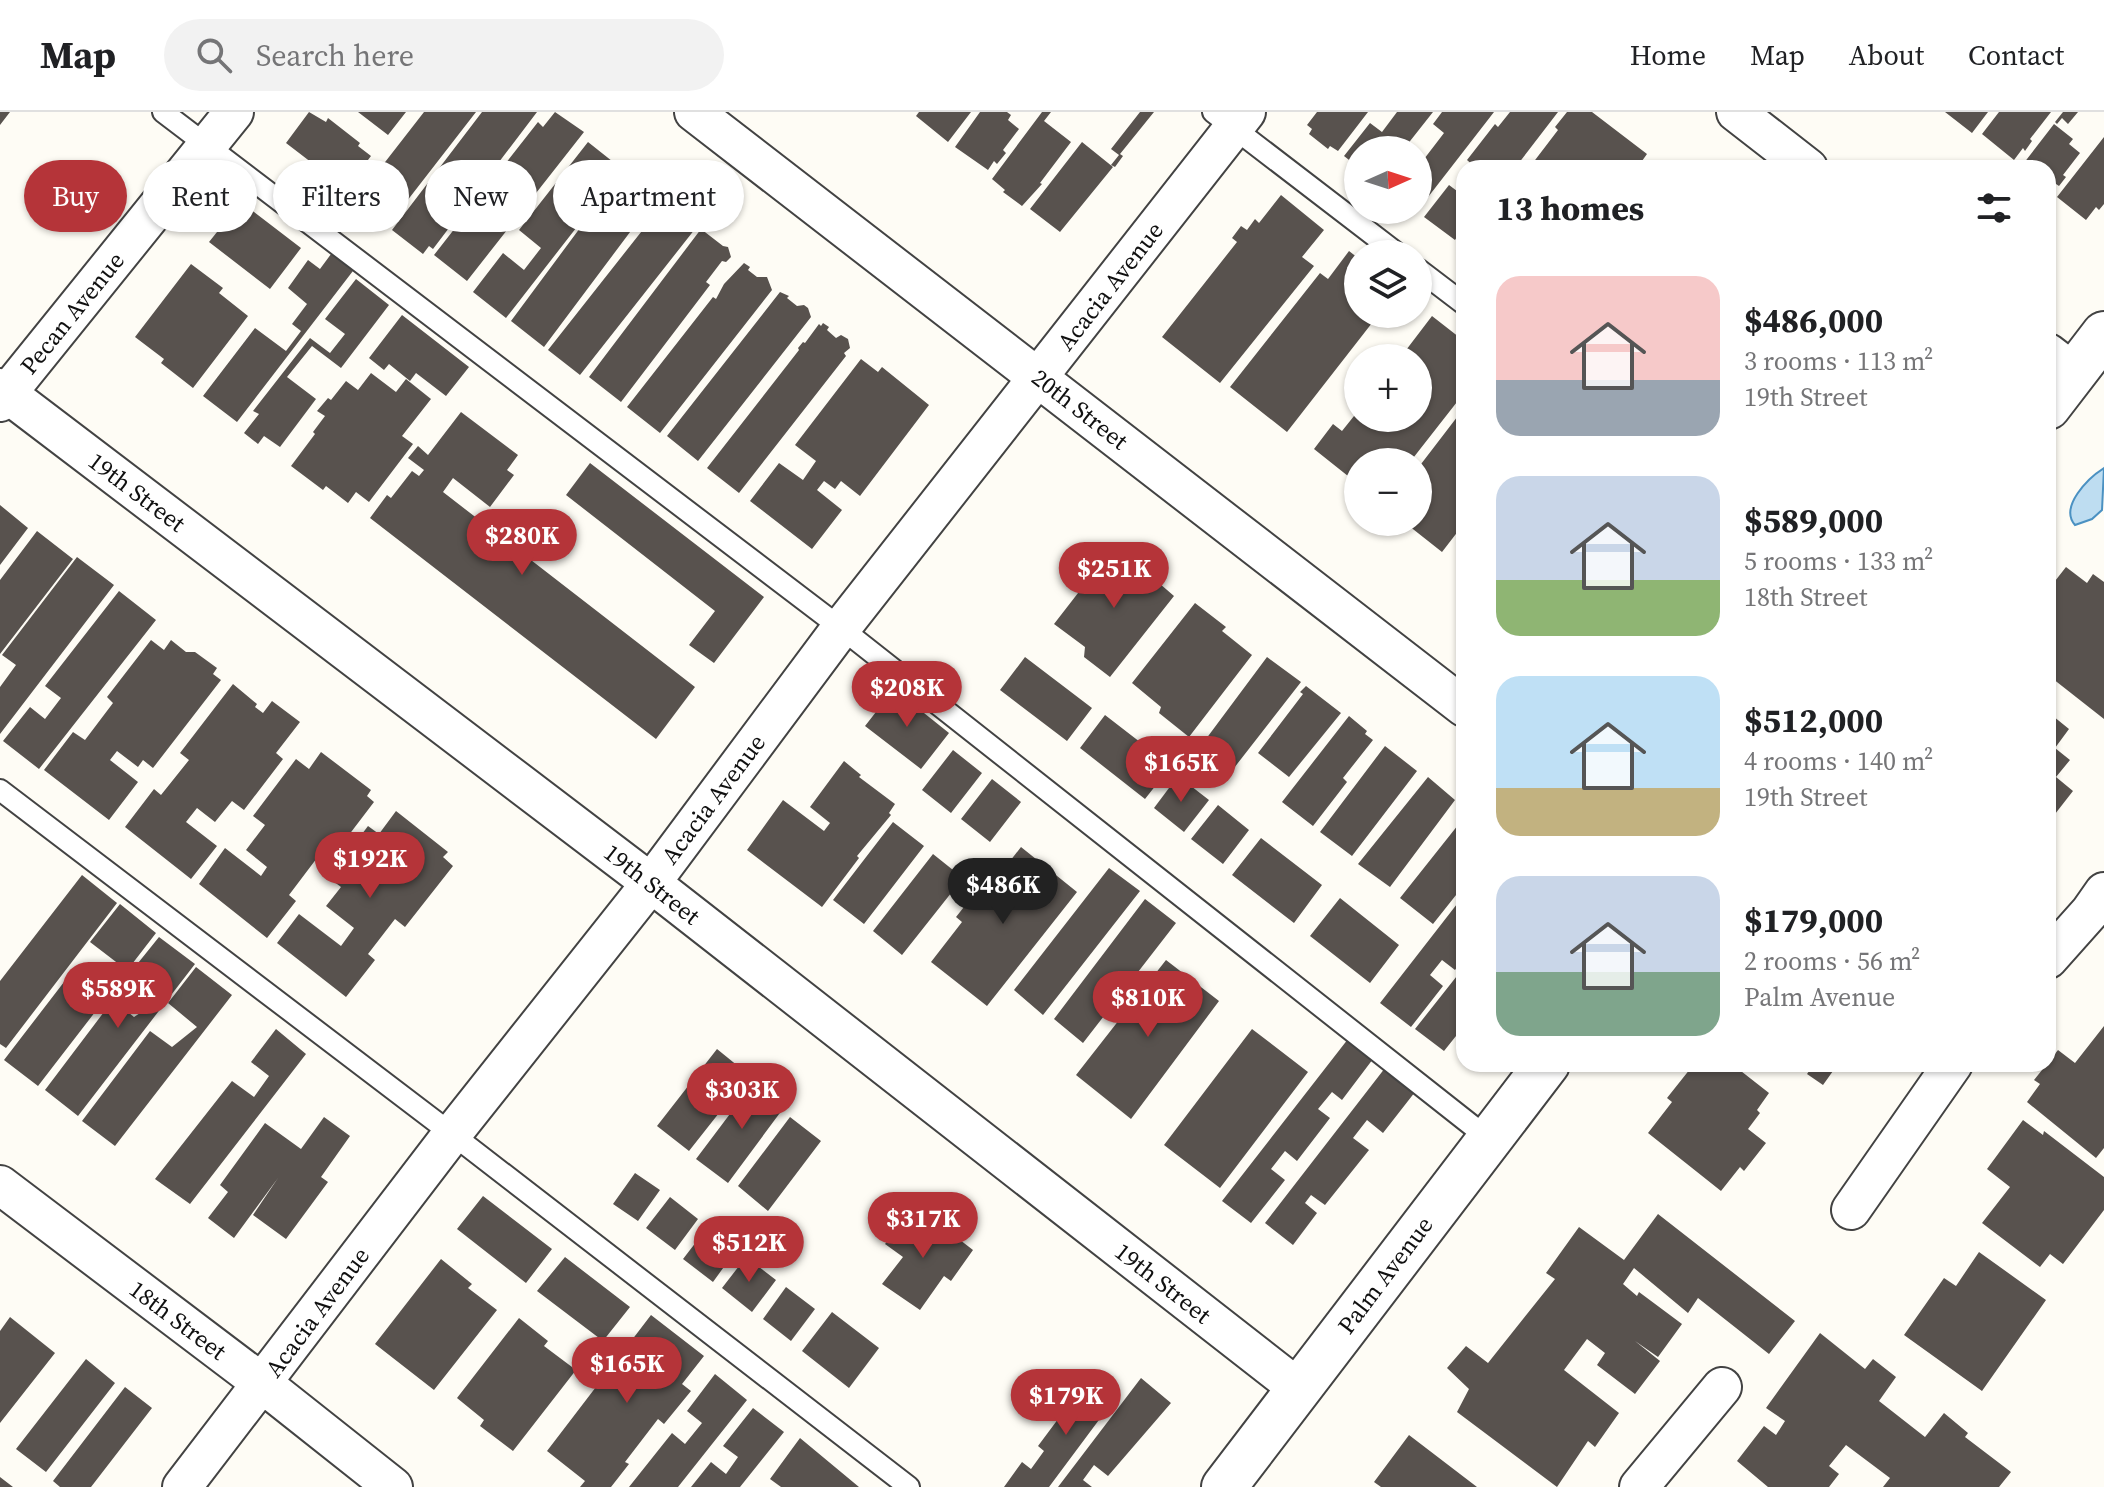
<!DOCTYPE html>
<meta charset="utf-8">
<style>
:root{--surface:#fff;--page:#f2f2f2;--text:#202124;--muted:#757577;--line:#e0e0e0;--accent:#b53439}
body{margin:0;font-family:"Source Serif 4",serif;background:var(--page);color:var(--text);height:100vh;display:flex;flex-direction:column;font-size:30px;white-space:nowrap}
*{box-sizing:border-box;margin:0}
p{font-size:26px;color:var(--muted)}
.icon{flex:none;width:44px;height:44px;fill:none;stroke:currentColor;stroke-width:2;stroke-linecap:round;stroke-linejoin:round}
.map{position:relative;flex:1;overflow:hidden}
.sheet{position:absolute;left:1456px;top:48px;width:600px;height:912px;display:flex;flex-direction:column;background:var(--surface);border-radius:24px;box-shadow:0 2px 6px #0004}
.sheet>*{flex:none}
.guide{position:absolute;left:24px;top:48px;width:760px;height:72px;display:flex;gap:16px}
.needle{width:52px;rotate:87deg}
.buttons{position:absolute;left:1344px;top:24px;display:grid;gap:16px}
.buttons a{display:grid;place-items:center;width:88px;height:88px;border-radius:50%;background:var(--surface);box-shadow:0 2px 6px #0004;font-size:40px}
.price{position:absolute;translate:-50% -68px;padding:0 18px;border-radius:28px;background:var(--accent);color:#fff;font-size:26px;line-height:52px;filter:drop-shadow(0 2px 4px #0008)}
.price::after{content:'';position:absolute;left:50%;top:48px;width:24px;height:18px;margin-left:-12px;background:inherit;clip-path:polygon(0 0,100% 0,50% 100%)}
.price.on{background:#222;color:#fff}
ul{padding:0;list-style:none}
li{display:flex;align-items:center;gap:24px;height:200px;padding:0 40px}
li span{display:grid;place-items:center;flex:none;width:224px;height:160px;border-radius:24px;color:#555}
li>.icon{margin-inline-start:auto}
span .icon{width:96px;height:96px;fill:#fffc;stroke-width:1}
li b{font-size:34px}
h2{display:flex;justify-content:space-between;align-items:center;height:96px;padding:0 40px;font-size:34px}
.chip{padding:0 28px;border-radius:36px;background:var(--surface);box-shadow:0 2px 6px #0004;font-size:28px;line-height:72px}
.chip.on{background:var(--accent);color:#fff}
header{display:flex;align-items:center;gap:48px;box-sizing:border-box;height:112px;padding:0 40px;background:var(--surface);border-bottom:2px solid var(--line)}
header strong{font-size:38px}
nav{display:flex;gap:44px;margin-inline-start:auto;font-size:28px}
.search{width:560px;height:72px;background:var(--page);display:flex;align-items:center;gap:20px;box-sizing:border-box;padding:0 28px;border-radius:44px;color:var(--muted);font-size:30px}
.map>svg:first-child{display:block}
.water{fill:#beddf1;stroke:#4b91c2;stroke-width:2}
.building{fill:#58524e}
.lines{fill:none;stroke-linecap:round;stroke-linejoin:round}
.service-casing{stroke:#434343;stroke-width:24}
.minor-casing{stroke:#434343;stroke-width:42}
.tertiary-casing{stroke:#434343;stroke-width:48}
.service{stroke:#fff;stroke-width:20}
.minor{stroke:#fff;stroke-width:38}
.tertiary{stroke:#fff;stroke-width:44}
.labels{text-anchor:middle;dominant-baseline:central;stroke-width:8;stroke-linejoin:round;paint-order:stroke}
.street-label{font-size:24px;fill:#101010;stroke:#fff}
</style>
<header>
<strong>Map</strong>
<div class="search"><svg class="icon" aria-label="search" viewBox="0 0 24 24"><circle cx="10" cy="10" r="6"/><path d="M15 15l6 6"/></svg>Search here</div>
<nav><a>Home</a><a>Map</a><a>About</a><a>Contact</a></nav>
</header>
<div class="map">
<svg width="2104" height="1375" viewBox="0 0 2104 1375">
<rect width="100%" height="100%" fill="#fefcf5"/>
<path class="water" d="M2104,356l-2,42 -10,9 -17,6c-16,-18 13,-47 29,-57z"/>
<path class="building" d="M0,0h10l-10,13z
M309,0l17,10 2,-4 32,25 -2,3 13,10 -25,33 -60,-46z
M358,0h48l-18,23z
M424,0h52l-90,116 -32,-26z
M482,0h55l-104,137 -4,-3 -6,8 -31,-24z
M555,0l29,20 -117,149 -33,-26 104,-133 5,5z
M919,0h52l-23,30 -32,-26z
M980,0h27l4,3 -3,5 11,9 -16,21 3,3 -9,11 -3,-3 -6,9 -33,-23z
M1042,0h9l-7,9 27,21 -31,41 2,1 -20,22 -19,-14 2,-2 -13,-11z
M1140,0h14l-34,42 3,2 -8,11 -4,-2 8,-10 -8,-6z
M1317,0h51l-30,39 -8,-5 -2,3 -19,-15 3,-5 -5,-4z
M1397,0h36l-30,38h-45v17l-14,-11 26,-33 12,9z
M1442,0h52l-76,98v-49l3,2 23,-30 -11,-9z
M1510,0h48l-43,56h-39l-9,-8 28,-36 3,3z
M1567,0h25l55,42 -10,14h-108l29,-38 -3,-3z
M1945,0h43l-16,21z
M1999,0h52l-21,27 2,2 -7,10 -2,-3 -9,12 -32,-26z
M2063,0h15l-10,12 -6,-6 -5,6 -2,-2z
M2054,12l19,15 -4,5 11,9 -17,22 3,2 -7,9 -3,-2 -8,10v-26h-28z
M2104,25v67l-5,6 -3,-3 -10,13 -29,-23z
M588,30l34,27 -116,149 -33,-26 30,-39 21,17 17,-22 -22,-18z
M1082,30l31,25 -53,65 -30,-23z
M623,58l34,26 -113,151 -33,-26z
M1449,73l12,9 3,-4v43l-3,-2 -6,9 -31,-23z
M1281,83l43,35 -22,27 12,9 -94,117 -58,-46 75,-95 -5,-4 9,-12 6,4 8,-11 4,4z
M241,90l60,46 -31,41 -61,-47z
M671,98l24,19 -115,146 -32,-25 97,-123 4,2 11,-13 3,2z
M701,117l22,17 5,1 3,10 -5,5 -4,-1 -16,21 4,3 -89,117 -32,-25z
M334,138l22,17 -119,155 -34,-26 52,-68 31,23 15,-20 -9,-7 15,-20 -19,-16 20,-28 12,9z
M1349,139l9,7v56h21l-92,118 -57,-45 90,-114 8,6z
M744,151l6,4 -2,3 9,7h10l5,13 -112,143 -33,-26 86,-110 3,2 8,-15z
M191,152l32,24 -4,5 29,23 -55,72 -32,-25 3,-4 -29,-22z
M356,167l33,26 -48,63 -29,-22 -25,31 29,22 -36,48 -16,-11 -6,8 -14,-11 15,-19 -6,-3 57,-73 20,15 15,-19 -20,-15z
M780,180l9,4 -2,2 10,8 7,-1 4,3 3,9 -113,144 -31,-25z
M402,203l67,52 -23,29 -30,-23 -6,8 -21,-17 -5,6 -15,-12z
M1432,204l32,25v32l-5,7 5,3v10l-54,69h-52v22l-44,-35 19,-25 9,7 16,-20v7h60v-60h-18z
M823,211l6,4 -2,3 9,8 5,-3 7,4 2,9 -6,5 2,3 -107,137 -32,-25 92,-118 -1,-2 5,-6 2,1 14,-19 2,2z
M861,247l17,13 4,-5 47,38 -69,91 -19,-15 -6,8 -11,-8 -7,9 25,20 -30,39 -62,-48 29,-38 24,17 13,-19 -21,-16z
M371,261l25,19 10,-13 25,20 -29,37 11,8 -44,58 -13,-10 -8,11 -22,-17 -3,4 -32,-24 24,-32 -2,-2 12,-16 -8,-5 11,-13 3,2 15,-19 12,9z
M1464,296v127l-5,-5 -17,22 -38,-30h14v-54z
M461,300l57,43 -11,15 7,5 -24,32 -37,-29 -10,14 252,195 -39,52 -286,-221 17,-23 4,3 21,-27 7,5 5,-6 -16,-12 10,-12 10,9z
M590,351l174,134 -50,66 -25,-18 26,-34 -149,-116z
M0,393l28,23 -28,37z
M37,419l36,28 -73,95v-74z
M1116,432l32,24 -3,3 29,25 -64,81 -26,-20 1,-10 -31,-23z
M77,445l37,28 -114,149v-47l16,-22 -14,-10z
M2066,455l21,16 6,-9 11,8v137l-56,-44v-85z
M119,479l37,29 -117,149 -36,-28 27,-34 15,12 16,-21 -16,-12z
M1195,491l31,24 -4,4 30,24 -63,82 -30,-24 2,-6 -29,-24z
M151,528l13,10 7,-10 15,12h9l22,16 -4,6 8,6 -68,88 -10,-8 -5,7 -21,-16 -7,9 28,22 -29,38 -65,-50 29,-38 12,8 28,-37 -6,-6z
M1025,545l67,51 -25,33 -67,-51z
M1267,545l34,25 -74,95 -20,-15 4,-6 -11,-9z
M233,572l24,20 -2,3 8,6 9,-12 28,21 -24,31 7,6 -39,51 -12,-9 -17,21 -18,-14 -11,14 31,24 -26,33 -66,-52 29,-38 7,6 28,-35 -9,-7z
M1306,574l35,27 -52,64 -31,-24 45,-59 -3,-2z
M894,577l55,44 -28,36 -56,-43z
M2048,600l21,17 -14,19 15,12 -14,17 17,14 -25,32z
M1105,603l66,51 -26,33 -65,-51z
M1349,604l18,15 -2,3 8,6 -30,38 4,4 -34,44 -31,-24z
M1385,634l32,25 -65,85 -32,-24z
M953,638l29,23 -31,40 -29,-23z
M321,640l50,38 -4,6 7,6 -48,63 -9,-7 -28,37 7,6 -29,37 -68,-54 26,-36 36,28 6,-9 -21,-17 19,-25 -12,-9 43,-57 13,10z
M844,649l17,14 -2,2 36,27 -6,9 2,2 -34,41 2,2 -37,49 -75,-57 36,-50 41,31 6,-8 -20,-16z
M1178,664l31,24 -25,32 -30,-24z
M1428,665l27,23 -65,87 -32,-23z
M992,667l29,23 -31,40 -29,-23z
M1218,693l31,25 -26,34 -32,-25z
M396,699l52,41 -5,5 10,9 -48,61 -10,-8 -27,35 7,6 -29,37 -69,-54 22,-29 42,32 13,-18 -28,-22 15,-19 -12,-9 39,-52 11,8z
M1462,708l2,65 -31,39 -33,-26z
M893,710l31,24 -60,78 -31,-24z
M1261,726l61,47 -28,38 -62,-48z
M1021,735l56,45 -90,114 -56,-44 31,-40 -6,-5 27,-34 6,5z
M933,742l30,24 -61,77 -29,-24z
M1109,756l31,23 -97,124 -29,-25z
M82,763l35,28 -111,145 -6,-4v-63z
M1464,783v63l-9,12 -13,-10 -12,15 13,11 -32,41 -31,-24z
M1340,786l59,47 -29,38 -60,-47z
M1145,787l31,24 -93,120 -29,-24z
M120,792l36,29 -118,153 -34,-26 70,-91 21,17 20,-14 5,-7 -30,-23z
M159,825l36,27 -117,152 -33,-26 68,-90 21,17 21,-14 5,-7 -30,-23z
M1166,848l53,41 -88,118 -55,-44z
M196,855l36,28 -117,151 -33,-25 68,-90 22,16 25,-20 -29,-24z
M1464,855v59l-20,25 -29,-22z
M2104,914v122l-8,10 -69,-56 13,-18 -6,-4 24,-30 17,13z
M276,917l30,25 -116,150 -35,-25 77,-98 22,16 15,-21 -18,-14z
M1252,917l56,43 -88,116 -56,-43z
M1348,927l25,20 -31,41 -10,-8 -14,17 12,9 -33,43 -12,-10 -14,18 14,11 -34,43 -29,-22z
M717,937l32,26 -60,76 -32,-25z
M1694,952h38l37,29 -12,17 3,3 -12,16 18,14 -22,28 -4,-4 -19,24 -73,-58 24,-31 -5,-4z
M1814,952h24l-15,21 -16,-11z
M1385,956l30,24 -32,41 -16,-13 -14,18 16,12 -44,55 -14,-10 -6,8 12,10 -24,32 -28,-22z
M757,966l31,24 -60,81 -32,-24z
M324,1005l26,19 -29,41 7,5 -42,57 -33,-24 25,-37 -44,60 -26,-20 20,-26 -8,-7 45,-62 36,26z
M790,1005l31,24 -53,70 -30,-25z
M2023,1008l20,15 1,-4 60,46v33l-41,54 -13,-10 -10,13 -58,-44 28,-36 -23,-18z
M635,1061l25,17 -22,31 -25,-17z
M483,1084l69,53 -26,34 -69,-54z
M670,1085l28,22 -23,31 -29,-22z
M912,1099l35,27 4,-5 22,17 -22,31 -7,-5 -24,34 -38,-26 21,-27 -18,-13z
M1658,1102l137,107 -26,33 -71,-56 -10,15 -54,-45 -11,16 14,12 2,-4 43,32 -24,33 -23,-16 25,20 -25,33 -38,-29 8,-12 -18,-14 -23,31 55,43 -24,34 -7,-6 -31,46 -100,-75 12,-23 -22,-21 19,-22 22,17 67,-84 -9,-6 33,-46 45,33z
M710,1112l29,22 -26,36 -30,-23z
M1979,1140l67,48 -64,91 -78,-56 40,-57 12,8z
M565,1145l65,50 -27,34 -66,-50z
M746,1145l30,23 -24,32 -30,-24z
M441,1147l31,25 -4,4 29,22 -63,80 -59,-46z
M786,1175l29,22 -24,32 -28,-22z
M832,1200l47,36 -30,40 -47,-37z
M651,1203l53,41 -22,28 9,7 -27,33 -6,-5 -33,43 4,2 -18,23h-31l5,-6 -38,-30z
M10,1205l45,36 -55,70v-92z
M519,1206l29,23 -4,5 32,24 -63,81 -33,-25 4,-6 -27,-22z
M1820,1221l45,36 8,-10 23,18 -17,24 46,36 19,-24 24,20 -3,4 46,35 -12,15h-116l7,-9 -44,-33 -17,21 10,8 -10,13h-61l-31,-26 27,-35 12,9 9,-14 -19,-13z
M86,1247l29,24 -69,89 -30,-23z
M715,1262l32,26 -69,87h-49l43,-54 13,11 17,-21 -15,-12z
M1099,1266l20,15 -70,94h-45l18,-25 9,7 13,-18 -6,-5 41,-55 7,5z
M1141,1266l30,25 -63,73 -14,-11 -11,15 9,7h-34z
M125,1275l27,21 -61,79h-31l-7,-6z
M753,1296l31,24 -44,55h-49l20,-25 15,12 12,-17 -15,-11z
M1409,1323l68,52h-96l-7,-5z
M800,1326l59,49h-78l-11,-8z
M0,1365l13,10h-13z"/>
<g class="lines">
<g class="service-casing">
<path id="service" d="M163,0l678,516 648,511
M1213,0l185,142
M1418,157l46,35
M0,678l452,344 457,353"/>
</g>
<g class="minor-casing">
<path id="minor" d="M694,0l770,595
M1736,0l72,56
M2048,241l26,20
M0,276l651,495 648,506
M0,290l234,-290
M2048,847l42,-47 14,-20
M0,1073l263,199 130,103
M1851,1098l102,-146
M182,1375l270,-353 199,-251 190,-255 405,-516
M1639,1375l83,-100"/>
</g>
<g class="tertiary-casing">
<path id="tertiary" d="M2048,295l56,-73
M1224,1375l323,-423"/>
</g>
<use href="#service" class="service"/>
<use href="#minor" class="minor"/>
<use href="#tertiary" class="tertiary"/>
</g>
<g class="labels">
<g class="street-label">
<text transform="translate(1110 174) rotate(-52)">Acacia Avenue</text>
<text transform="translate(72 201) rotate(-51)">Pecan Avenue</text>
<text transform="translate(1080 297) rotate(38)">20th Street</text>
<text transform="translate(137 380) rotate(37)">19th Street</text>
<text transform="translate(713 687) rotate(-53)">Acacia Avenue</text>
<text transform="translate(652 772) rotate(38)">19th Street</text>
<text transform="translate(1385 1163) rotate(-53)">Palm Avenue</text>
<text transform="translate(1163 1171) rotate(38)">19th Street</text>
<text transform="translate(317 1200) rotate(-53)">Acacia Avenue</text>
<text transform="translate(178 1208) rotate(37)">18th Street</text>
</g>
</g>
</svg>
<div class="buttons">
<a><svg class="needle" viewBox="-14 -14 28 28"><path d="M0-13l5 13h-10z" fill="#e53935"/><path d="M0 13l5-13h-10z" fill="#757577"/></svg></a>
<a><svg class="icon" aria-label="layers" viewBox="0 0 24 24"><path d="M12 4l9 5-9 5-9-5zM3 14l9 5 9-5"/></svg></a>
<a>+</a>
<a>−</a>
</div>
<b class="price" style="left:522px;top:465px">$280K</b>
<b class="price" style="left:1114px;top:498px">$251K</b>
<b class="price" style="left:907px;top:617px">$208K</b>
<b class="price" style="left:1181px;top:692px">$165K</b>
<b class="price" style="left:370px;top:788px">$192K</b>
<b class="price on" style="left:1003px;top:814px">$486K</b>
<b class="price" style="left:118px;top:918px">$589K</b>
<b class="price" style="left:1148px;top:927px">$810K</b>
<b class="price" style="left:742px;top:1019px">$303K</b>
<b class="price" style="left:923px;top:1148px">$317K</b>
<b class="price" style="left:749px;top:1172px">$512K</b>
<b class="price" style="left:627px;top:1293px">$165K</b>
<b class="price" style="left:1066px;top:1325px">$179K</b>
<div class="guide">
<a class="chip on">Buy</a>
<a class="chip">Rent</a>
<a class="chip">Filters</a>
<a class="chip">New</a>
<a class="chip">Apartment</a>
</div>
<section class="sheet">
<h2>13 homes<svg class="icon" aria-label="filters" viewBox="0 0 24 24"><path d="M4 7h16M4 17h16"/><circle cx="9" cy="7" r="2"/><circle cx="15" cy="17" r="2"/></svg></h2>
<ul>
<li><span style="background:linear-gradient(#f6c9c9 65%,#9aa5b1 0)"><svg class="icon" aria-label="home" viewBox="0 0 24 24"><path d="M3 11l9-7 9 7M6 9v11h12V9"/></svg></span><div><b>$486,000</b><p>3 rooms · 113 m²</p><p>19th Street</p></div></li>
<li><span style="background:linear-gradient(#c9d6e8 65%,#8fb573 0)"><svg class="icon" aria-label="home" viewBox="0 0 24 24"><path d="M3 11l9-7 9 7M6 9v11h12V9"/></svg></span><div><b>$589,000</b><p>5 rooms · 133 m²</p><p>18th Street</p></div></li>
<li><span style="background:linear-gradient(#bfe0f5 70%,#c2b280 0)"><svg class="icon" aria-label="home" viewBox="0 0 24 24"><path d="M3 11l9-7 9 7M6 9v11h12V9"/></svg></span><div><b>$512,000</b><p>4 rooms · 140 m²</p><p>19th Street</p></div></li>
<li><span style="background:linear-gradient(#c9d6e8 60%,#7fa58c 0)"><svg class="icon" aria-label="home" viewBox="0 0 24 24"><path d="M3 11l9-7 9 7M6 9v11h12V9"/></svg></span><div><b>$179,000</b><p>2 rooms · 56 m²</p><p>Palm Avenue</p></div></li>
</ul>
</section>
</div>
